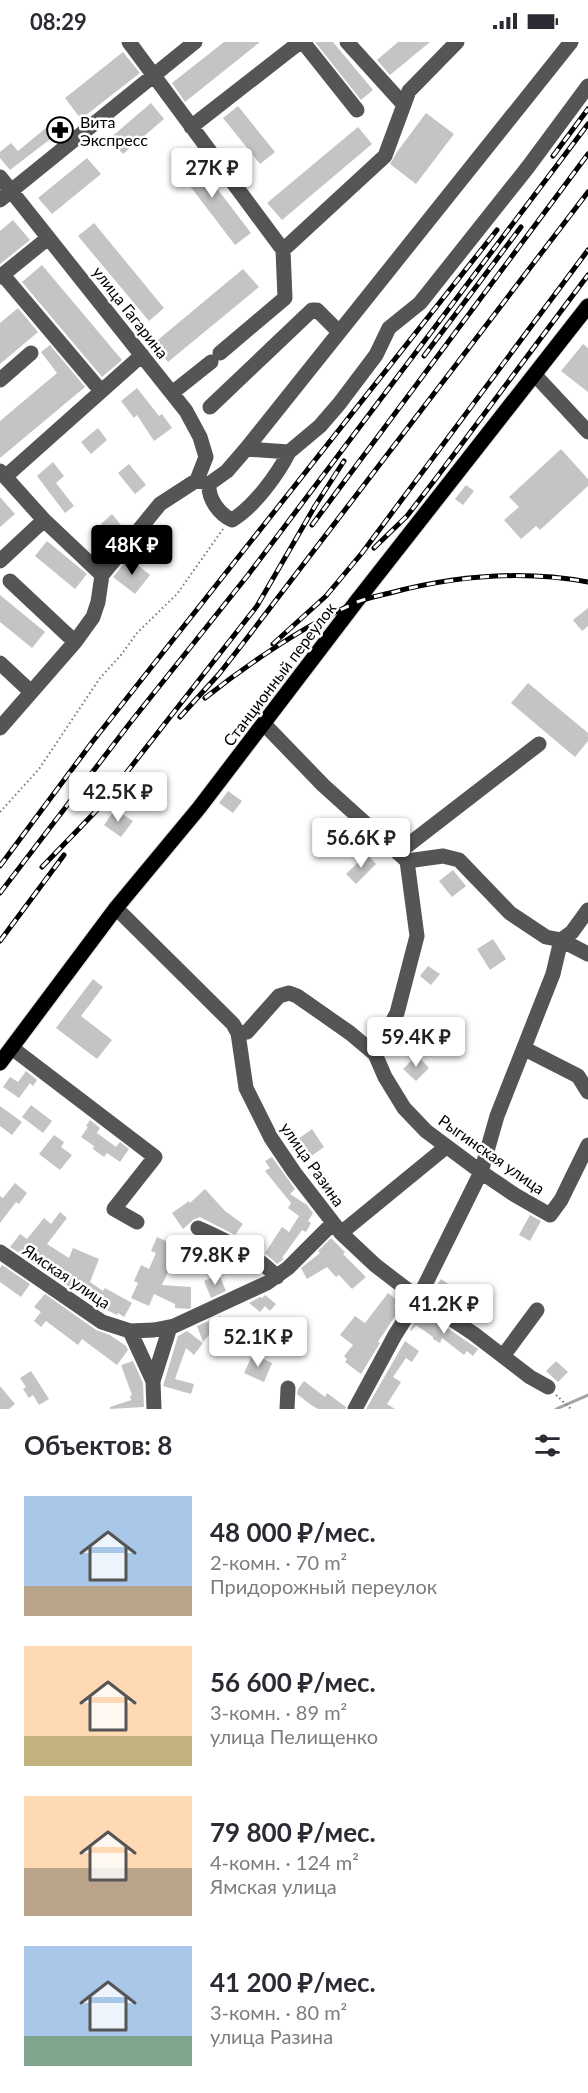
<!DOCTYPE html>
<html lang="ru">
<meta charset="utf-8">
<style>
:root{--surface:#fff;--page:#f7f7f7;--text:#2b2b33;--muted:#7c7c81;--accent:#000}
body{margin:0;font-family:Lato,sans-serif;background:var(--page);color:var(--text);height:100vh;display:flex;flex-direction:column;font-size:22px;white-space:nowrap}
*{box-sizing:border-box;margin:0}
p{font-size:20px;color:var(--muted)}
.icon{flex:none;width:33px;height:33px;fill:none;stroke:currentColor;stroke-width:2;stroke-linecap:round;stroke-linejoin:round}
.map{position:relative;height:1367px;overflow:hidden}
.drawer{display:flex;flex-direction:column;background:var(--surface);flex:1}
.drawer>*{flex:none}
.price{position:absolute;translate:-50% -51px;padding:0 14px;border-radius:6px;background:#fff;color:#222;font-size:20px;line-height:39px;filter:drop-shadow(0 2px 3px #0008)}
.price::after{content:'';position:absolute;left:50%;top:36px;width:18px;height:14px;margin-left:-9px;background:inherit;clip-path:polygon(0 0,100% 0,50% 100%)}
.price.selected{background:var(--accent);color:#fff}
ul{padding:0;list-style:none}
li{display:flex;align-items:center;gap:18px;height:150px;padding:0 24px}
li span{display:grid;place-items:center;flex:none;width:168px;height:120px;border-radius:0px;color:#555}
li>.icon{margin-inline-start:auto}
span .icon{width:72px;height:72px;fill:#fffc;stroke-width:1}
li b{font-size:26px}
h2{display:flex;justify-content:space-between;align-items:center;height:72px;padding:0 24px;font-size:26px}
.status{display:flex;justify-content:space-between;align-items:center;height:42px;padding:0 30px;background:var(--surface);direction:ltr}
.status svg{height:16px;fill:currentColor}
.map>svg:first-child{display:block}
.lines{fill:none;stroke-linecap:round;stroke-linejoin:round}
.stream{stroke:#a3a3a3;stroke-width:3}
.building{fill:#c4c4c4}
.major-casing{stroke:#dbdbdb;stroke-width:17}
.path{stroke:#777;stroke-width:2;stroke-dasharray:1.5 3;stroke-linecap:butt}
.minor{stroke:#555;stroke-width:15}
.major{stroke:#000;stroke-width:15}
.rail-casing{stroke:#000;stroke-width:5}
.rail{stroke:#fff;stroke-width:3;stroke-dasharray:9;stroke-linecap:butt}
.labels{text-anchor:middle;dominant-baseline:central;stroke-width:5;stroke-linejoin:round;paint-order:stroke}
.poi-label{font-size:16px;fill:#000;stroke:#fff;text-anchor:start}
.street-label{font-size:16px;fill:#000;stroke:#fff}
</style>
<div class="status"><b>08:29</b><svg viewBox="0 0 49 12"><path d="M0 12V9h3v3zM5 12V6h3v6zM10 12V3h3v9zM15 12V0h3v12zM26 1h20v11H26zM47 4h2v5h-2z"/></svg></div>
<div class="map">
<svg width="588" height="1367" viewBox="0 0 588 1367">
<rect width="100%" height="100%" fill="#fff"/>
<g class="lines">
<path class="stream" d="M556,1367l32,-14"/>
</g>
<path class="building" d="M224,0h36l-75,60 -13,-19z
M315,0h18l40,48 -12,10z
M398,0h32l-40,33 -13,-15z
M123,10l17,21 -59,46 -16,-21z
M151,61l13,16 -41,35 -14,-15z
M238,64l37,46 -15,12 -37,-46z
M426,71l28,21 -38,50 -26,-20 7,-12z
M59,75l7,10 -56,43 -10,-12v-6l11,-9 7,8z
M358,85l14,17 -90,76 -15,-17z
M190,111l61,80 -16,12 -61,-80z
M87,116l14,16 -49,40 -14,-16z
M13,178l17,20 -30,24v-33z
M94,181l70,85 -15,13 -71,-85z
M42,223l80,95 -20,17 -80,-95z
M243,227l16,18 -91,75 -15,-18z
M18,266l20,24 -38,32v-41z
M583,302l5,4v44l-27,-21z
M50,303l35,42 -85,71v-37l57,-48 -16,-21z
M137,346l22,28 3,-2 10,14 -18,13 -17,-26 -3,3 -13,-17z
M98,386l9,12 -16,14 -10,-12z
M561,407l27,30v7l-48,44 -4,-4 -15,13 -17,-19 15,-13 -10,-10z
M53,420l11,14 -8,7 18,23 -9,7 -28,-37z
M129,422l17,21 -11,9 -17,-21z
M466,443l8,6 -11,14 -8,-6z
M0,455l15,17 -15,13z
M112,472l13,16 -12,9 -12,-15z
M47,499l40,33 -12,15 -40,-33z
M129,516l21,17 -15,19 -22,-17z
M0,553l45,37 -13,16 -32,-26z
M588,566v18l-6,5 -9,-11z
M528,641l60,50v8l-13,16 -64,-54z
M228,749l14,10 -9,12 -14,-10z
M115,767l18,12 -12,16 -17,-12z
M367,812l9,10 -20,20 -10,-10z
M453,828l13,16 -14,11 -13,-16z
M493,897l13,20 -16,11 -13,-21z
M428,924l12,8 -9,11 -11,-9z
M93,937l10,8 -22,29 31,24 -15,19 -41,-31z
M417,1013l12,13 -13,13 -13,-12z
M26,1029l11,9 -4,6 -3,-3 -11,15 -16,-11 7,-10 8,5z
M31,1063l21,16 -9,12 -21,-16z
M0,1064l22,16 -10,13 -12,-9z
M90,1078l10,8 -3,5 19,14 4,-5 9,7 -9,13 -13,-9 -3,4 -11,-8 1,-3 -13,-9 7,-10 -2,-1z
M312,1087l12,18 -14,10 -12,-18z
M54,1093l10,7 -3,5 11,8 -12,15 -21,-16z
M272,1115l23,32 -5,5 17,11 6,8 -5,8 3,2 -5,9 -4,-2 -20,28 2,1 -7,5 -12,-11 17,-26 7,5 10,-16 -11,-8 3,-5 -26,-32 5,-3 -5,-7z
M15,1141l12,10 -8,11 -3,-2 -16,21v-27l3,2z
M205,1147l20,22 18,13 -8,11 -35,-18 -7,3 -10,9 -11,-16 17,-12 1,2z
M60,1170l7,6 -20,26 22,14 4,-10 26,11 -9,23 13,9 2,-3 27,15 -8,14 -6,-4 -1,2 -24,-12 -47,-32 1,-2 -22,-15 -1,2 -14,-9 10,-13 7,5 17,-21 7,6z
M530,1173l11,6 -11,20 -11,-6z
M157,1195l16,7 -7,16 6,3 -10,22 29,2v21l-2,1 -14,-1v-4l-21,-10 -5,12 -18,-8 7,-15 -4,-2 7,-16 8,4 7,-16 -5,-2z
M331,1196l14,14 -2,2 23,23 -14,12 -13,-14 -3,2 -9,-10 -20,12 -6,-11 19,-15 -2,-2z
M219,1207l12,6 -7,11 -12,-7z
M2,1223l28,19 -9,13 -21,-15v-14z
M219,1232l7,17 -15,7 -7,-17z
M441,1237l13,9 -9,13 -13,-9z
M388,1251l10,8 -4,5 5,4 -21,32 2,1 -19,31 -16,-12 2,-3 -3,-3 9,-11 -13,-10 15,-19 10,7z
M45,1252l51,36 14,5 16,11 2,4 -11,15 -35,-26 -4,6 -32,-24 -5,6 -7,-6 7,-9 -7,-5z
M265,1253l11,9 -6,7 -5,-5 -5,6 -11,-9 11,-6 2,1z
M421,1270l18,13 1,-2 38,26 -5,7 -6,-5 -3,4 -22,-17 -2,5 -7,-4v-2l-17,-12 -5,6 -1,-1z
M220,1274l11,25 -12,5 -6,-16 -10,12 -6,-16z
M187,1289l16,12 -9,12 -8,-7 -11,31 19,5 -3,10 -28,-8 15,-50z
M405,1299l14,10 -7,11 -6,-4 -13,19 8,5 -14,22 8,5h-29z
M253,1312l19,9 -8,19 -20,-9z
M133,1319l10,22 1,24 -34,2v-2l21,-7 -1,-4 2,-1 -11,-30z
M556,1319l12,11 -10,10 -12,-11z
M31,1329l18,28 -10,6 -6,-10 -4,3 -6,-9 3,-2 -6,-9z
M304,1339l21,16 2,-4 19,14 -1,2h-27l-7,-4 -14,-11 1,-5z
M0,1344l15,18 -6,5h-9z"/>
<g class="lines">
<g class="major-casing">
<path id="major" d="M0,1021l116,-155 83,-100 157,-206 232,-296"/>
</g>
<path class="path" d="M0,770l39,-43 61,-91 21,-23 16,-22 40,-39 46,-65
M556,1353l15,14"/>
<path class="minor" d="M129,0l154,208 102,-94 24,-65 48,-49
M303,0l54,68
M347,0l57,63
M191,85l109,-85
M0,135l186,234 14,26 6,20 -9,23
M0,158l195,-158
M3,233l98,116
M0,235l48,-39
M220,311l65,-55 -2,-48
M535,333l53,57
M0,338l31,-27
M172,351l39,-31
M210,365l102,-97h5l22,22
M246,407l43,3 31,-26 19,-22 37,-49 13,-27 31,-25 108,-136 60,-81
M0,429l44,49 58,55
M5,435l137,-122
M197,438l12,4 18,-13 19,-22 325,-407
M209,442c-1,15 10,30 23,36 22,-13 46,-46 57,-68
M0,519l44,-41
M10,539l65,61
M0,621l31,29
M264,682l59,61 84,76 36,-5 16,4 51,53 36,24 15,3 27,14
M0,686l75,-86 18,-25 5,-15 4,-27 58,-71 37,-24
M399,810l140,-108
M116,866l117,116 5,9 8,55 25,50 23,34 47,61 34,32 30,23 69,46 56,43 18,10
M238,991l9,-1 32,-36 10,-3 8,3 53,37 25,21 10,23 19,31 22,23 55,41 34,23 35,20 11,-15 27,-55
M12,1006l143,109 -41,52 23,13
M525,1007l53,27 10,16
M375,1012l22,-41 20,-77 -10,-75
M198,1186c28,13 58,26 79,49
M341,1191l105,-86
M0,1210l102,70 28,9 24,-1 20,-4 93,-43 21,-15 45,-45
M130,1289l23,50
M503,1314l34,-46
M154,1367l-1,-28 17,-54
M287,1367l1,-21
M355,1367l40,-74 24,-38 62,-125 16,-56 56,-142 8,-34 11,-8 16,-22"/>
<use href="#major" class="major"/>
<g class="rail-casing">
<path id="rail" d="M553,114l35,-47
M424,314l97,-129
M312,483l276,-371
M374,506l33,-32 30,-39 151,-202
M273,602l53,-48 36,-43 226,-303
M205,656c43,-34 100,-73 150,-95 11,-5 23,-7 35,-10 64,-17 133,-23 198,-11
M180,675l39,-43 25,-32 344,-450
M0,824l93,-125 404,-511
M42,825l56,-58 159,-203 58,-100 29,-45
M0,851l130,-170 118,-148 340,-451
M0,899l64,-86"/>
</g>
<use href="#rail" class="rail"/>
</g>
<defs>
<g id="pharmacy-ring" transform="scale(1.35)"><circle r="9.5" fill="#fff" stroke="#000" stroke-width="1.5"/><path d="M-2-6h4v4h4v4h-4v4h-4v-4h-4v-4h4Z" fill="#000"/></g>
</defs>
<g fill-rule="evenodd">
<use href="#pharmacy-ring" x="60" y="88"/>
</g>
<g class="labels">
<g class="poi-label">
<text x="80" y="79">Вита<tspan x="80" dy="18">Экспресс</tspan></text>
</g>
<g class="street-label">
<text transform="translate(131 270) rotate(52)">улица Гагарина</text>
<text transform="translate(279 632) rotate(-53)">Станционный переулок</text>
<text transform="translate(492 1112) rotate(35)">Рыгинская улица</text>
<text transform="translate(313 1122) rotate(55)">улица Разина</text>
<text transform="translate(67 1234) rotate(34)">Ямская улица</text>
</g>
</g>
</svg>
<b class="price" style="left:212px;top:157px">27K ₽</b>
<b class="price selected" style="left:132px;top:534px">48K ₽</b>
<b class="price" style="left:118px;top:781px">42.5K ₽</b>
<b class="price" style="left:361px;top:827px">56.6K ₽</b>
<b class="price" style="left:416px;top:1026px">59.4K ₽</b>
<b class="price" style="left:215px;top:1244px">79.8K ₽</b>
<b class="price" style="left:444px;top:1293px">41.2K ₽</b>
<b class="price" style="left:258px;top:1326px">52.1K ₽</b>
</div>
<section class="drawer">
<h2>Объектов: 8<svg class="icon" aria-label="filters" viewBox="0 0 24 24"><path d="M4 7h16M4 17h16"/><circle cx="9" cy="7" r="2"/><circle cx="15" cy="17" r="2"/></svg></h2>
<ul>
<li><span style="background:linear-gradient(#a9c7e8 75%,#b9a48a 0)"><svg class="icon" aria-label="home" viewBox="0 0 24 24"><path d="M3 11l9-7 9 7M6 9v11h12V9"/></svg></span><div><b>48 000 ₽/мес.</b><p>2-комн. · 70 m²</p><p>Придорожный переулок</p></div></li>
<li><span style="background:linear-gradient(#ffd9b3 75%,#c2b280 0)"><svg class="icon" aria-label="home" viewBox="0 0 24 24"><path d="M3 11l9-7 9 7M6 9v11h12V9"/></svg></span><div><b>56 600 ₽/мес.</b><p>3-комн. · 89 m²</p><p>улица Пелищенко</p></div></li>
<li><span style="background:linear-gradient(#ffd9b3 60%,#b9a48a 0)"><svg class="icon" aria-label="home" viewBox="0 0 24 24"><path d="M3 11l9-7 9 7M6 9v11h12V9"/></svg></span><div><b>79 800 ₽/мес.</b><p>4-комн. · 124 m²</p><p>Ямская улица</p></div></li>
<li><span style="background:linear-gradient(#a9c7e8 75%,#7fa58c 0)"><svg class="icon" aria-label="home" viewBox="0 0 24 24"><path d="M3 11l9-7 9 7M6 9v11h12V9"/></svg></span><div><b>41 200 ₽/мес.</b><p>3-комн. · 80 m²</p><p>улица Разина</p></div></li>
</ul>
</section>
